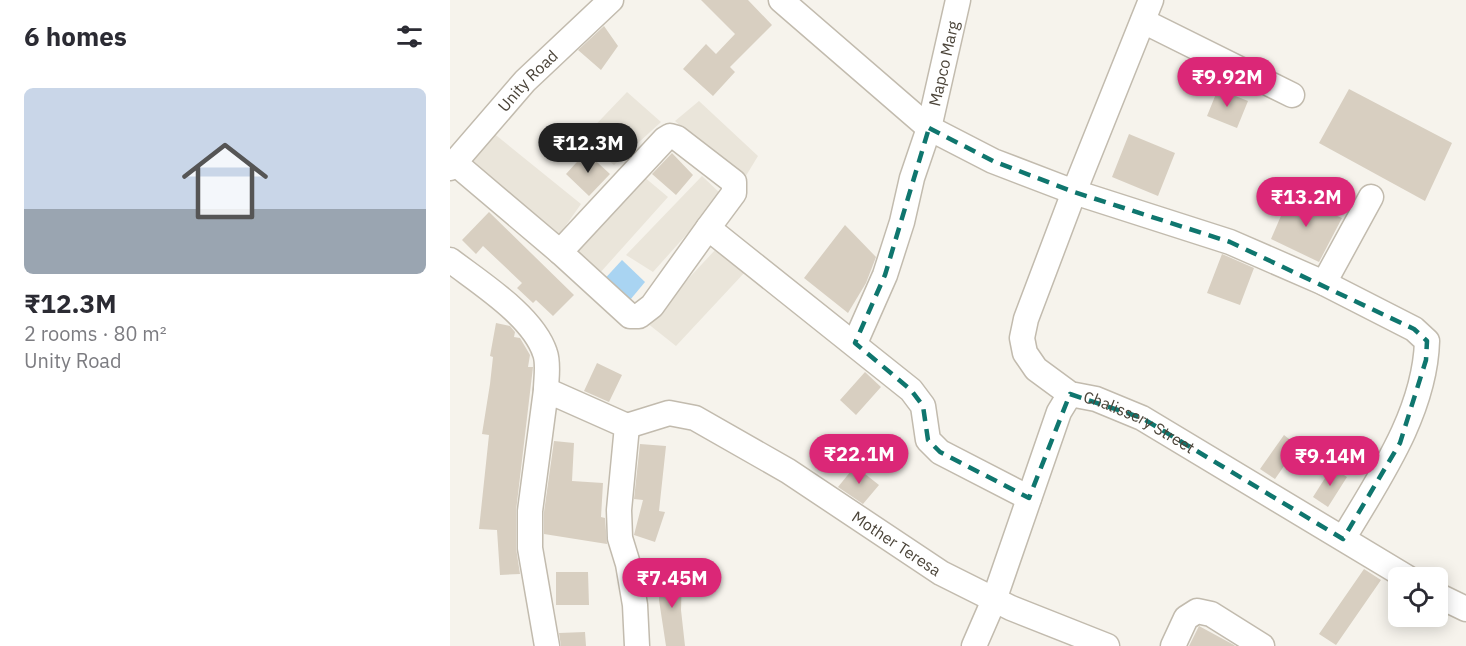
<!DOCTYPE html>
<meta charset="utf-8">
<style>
:root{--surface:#fff;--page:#f2f2f3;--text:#2b2b33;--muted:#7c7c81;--line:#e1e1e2;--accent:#db2777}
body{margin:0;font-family:"IBM Plex Sans",sans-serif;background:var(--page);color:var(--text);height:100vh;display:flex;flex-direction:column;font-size:22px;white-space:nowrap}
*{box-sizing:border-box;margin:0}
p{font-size:20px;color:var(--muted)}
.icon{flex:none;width:33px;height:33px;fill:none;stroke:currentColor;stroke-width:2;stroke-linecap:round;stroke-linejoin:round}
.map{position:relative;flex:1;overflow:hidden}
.drawer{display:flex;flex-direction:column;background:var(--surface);width:450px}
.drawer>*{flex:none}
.fabs{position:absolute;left:938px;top:567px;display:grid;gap:12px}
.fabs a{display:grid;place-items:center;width:60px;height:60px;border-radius:9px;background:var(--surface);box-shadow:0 3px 15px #0003;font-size:30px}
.price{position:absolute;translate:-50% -51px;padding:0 14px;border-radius:21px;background:var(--accent);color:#fff;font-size:20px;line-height:39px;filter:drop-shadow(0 2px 3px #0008)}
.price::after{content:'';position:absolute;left:50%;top:36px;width:18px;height:14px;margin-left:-9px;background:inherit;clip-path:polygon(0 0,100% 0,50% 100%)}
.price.current{background:#222;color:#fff}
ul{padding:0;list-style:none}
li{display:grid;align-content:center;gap:12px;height:318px;padding:0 24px}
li+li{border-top:2px solid var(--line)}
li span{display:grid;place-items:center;height:186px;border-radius:9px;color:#555}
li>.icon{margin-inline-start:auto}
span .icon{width:108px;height:108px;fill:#fffc;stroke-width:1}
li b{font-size:26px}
h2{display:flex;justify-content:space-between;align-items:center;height:72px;padding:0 24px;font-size:26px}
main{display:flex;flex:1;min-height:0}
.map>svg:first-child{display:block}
.residential{fill:#eae5da}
.water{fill:#a9d4f2}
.building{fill:#d8cfc1}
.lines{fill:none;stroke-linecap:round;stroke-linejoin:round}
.minor-casing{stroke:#c2bbae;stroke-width:27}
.minor{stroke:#fff;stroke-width:24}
.marked{fill:none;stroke:#0f766e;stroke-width:4.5;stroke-dasharray:12 8;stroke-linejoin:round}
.labels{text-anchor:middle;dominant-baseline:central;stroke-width:6;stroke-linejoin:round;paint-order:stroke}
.street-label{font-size:16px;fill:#4b4439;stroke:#fff}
</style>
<main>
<section class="drawer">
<h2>6 homes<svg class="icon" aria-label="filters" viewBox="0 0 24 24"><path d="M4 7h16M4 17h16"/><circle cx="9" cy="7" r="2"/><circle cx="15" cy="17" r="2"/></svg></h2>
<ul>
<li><span style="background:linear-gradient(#c9d6e8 65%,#9aa5b1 0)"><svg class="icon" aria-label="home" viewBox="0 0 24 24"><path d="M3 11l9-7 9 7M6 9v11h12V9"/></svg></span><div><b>₹12.3M</b><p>2 rooms · 80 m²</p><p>Unity Road</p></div></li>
</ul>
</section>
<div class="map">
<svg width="1016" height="646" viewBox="0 0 1016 646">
<rect width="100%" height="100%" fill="#f6f3ec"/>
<path class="residential" d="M177,92l34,30 -47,43 -32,-26z
M249,101l59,55 -17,28 -66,-63z
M42,132l89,72 -24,34 -93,-77z
M193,176l25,21 -69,77 -25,-25z
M252,176l20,19 -69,77 -27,-17z
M266,249l29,23 -69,74 -29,-23z"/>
<path class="water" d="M172,260l23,22 -20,24 -25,-22z"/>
<path class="building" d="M251,0h47l24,25 -42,42 5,5 -22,24 -30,-27 23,-25 10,10 19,-20z
M154,26l14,20 -17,24 -23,-20z
M768,89l30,12 -11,27 -30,-12z
M899,89l103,54 -27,58 -106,-58z
M679,134l46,19 -17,43 -46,-19z
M136,152l24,22 -21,22 -23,-22z
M222,153l21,22 -17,20 -24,-21z
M840,195l52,23 -23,44 -48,-23z
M39,212l85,83 -21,21 -17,-16 -3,3 -16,-15 5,-5 -39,-37 -7,8 -14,-14z
M395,225l31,32 -10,26 -18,30 -44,-35z
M772,254l32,14 -14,37 -33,-12z
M46,323l14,3 5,6 -1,5 6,1 10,17 -2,12h5l-17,144v37l4,26 -20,1 -3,-45 -18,-1 10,-94 -7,-1 8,-50 3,-27 -3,-1z
M147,363l25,12 -13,27 -25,-11z
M415,372l16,15 -25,28 -16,-15z
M834,435l14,11 -23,33 -15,-10z
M104,441l20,2 -2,38 31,2 -2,34 4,1 2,26 -63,-10v-22z
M190,444l26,2 -7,65 6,1 -10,30 -21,-7 9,-35 -9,-1z
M405,466l24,19 -16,19 -25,-17z
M882,467l15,10 -19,30 -15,-10z
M914,569l17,11 -45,65 -17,-11z
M106,572h32l1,33h-33z
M210,575h22l-1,35 4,36h-19l-7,-46z
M749,626l35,19 1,1h-46z
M135,632l1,14h-25l-2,-13z"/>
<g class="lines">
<g class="minor-casing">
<g id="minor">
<path d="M331,0l148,128 64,33 81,31 77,-192"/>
<path d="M693,21l149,74"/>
<path d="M5,163l105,89 70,64h9l13,-10 56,-78 203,162 12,16 5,34 12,12 89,46"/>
<path id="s1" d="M0,168l75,-87 86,-81"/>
<path d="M110,252l105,-113 5,-3 7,2 57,44v11l-26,35"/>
<path d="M0,260c30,23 83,56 95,93 4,11 1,26 1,37"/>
<path d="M874,283l47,-86"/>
<path id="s2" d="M405,343l30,-68 17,-53 10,-44 17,-50 29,-128"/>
<path id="s3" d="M177,426l42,-13 26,5 93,53 153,102 70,35 96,38"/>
<path id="s4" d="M893,539c35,-59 82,-126 84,-198l-13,-12 -90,-46 -94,-41 -156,-50 -48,127 -4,19 3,15 11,16 34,25 26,5 46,19 266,160"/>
<path d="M987,595l29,14"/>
<path d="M97,646l-17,-98v-37l16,-121 81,36 -8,84 1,28 8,26 7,41 2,41"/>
<path d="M524,646l20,-46 65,-188 11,-18"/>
<path d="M723,646l13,-28 11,-7 14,3 51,32"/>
</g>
</g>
<use href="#minor" class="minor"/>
</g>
<path class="marked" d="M479,128l64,33 81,31 156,50 184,87 13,12 -1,19 -26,83 -57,96 -201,-121 -72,-24 -41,104 -89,-46 -12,-12 -5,-34 -12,-16 -56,-47 30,-68z"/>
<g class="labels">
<g class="street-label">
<text stroke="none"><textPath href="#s2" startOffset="294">Mapco Marg</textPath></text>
<text stroke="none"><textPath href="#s1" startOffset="117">Unity Road</textPath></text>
<text stroke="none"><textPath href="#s4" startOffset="910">Chalissery Street</textPath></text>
<text stroke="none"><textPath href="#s3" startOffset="308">Mother Teresa</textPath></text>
</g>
</g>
</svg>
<div class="fabs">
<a><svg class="icon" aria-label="locate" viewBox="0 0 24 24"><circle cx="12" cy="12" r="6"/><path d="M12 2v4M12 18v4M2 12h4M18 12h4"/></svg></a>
</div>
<b class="price" style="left:777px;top:108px">₹9.92M</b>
<b class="price current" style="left:138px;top:174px">₹12.3M</b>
<b class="price" style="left:856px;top:228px">₹13.2M</b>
<b class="price" style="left:409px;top:485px">₹22.1M</b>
<b class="price" style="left:880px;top:487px">₹9.14M</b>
<b class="price" style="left:222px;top:609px">₹7.45M</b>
</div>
</main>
